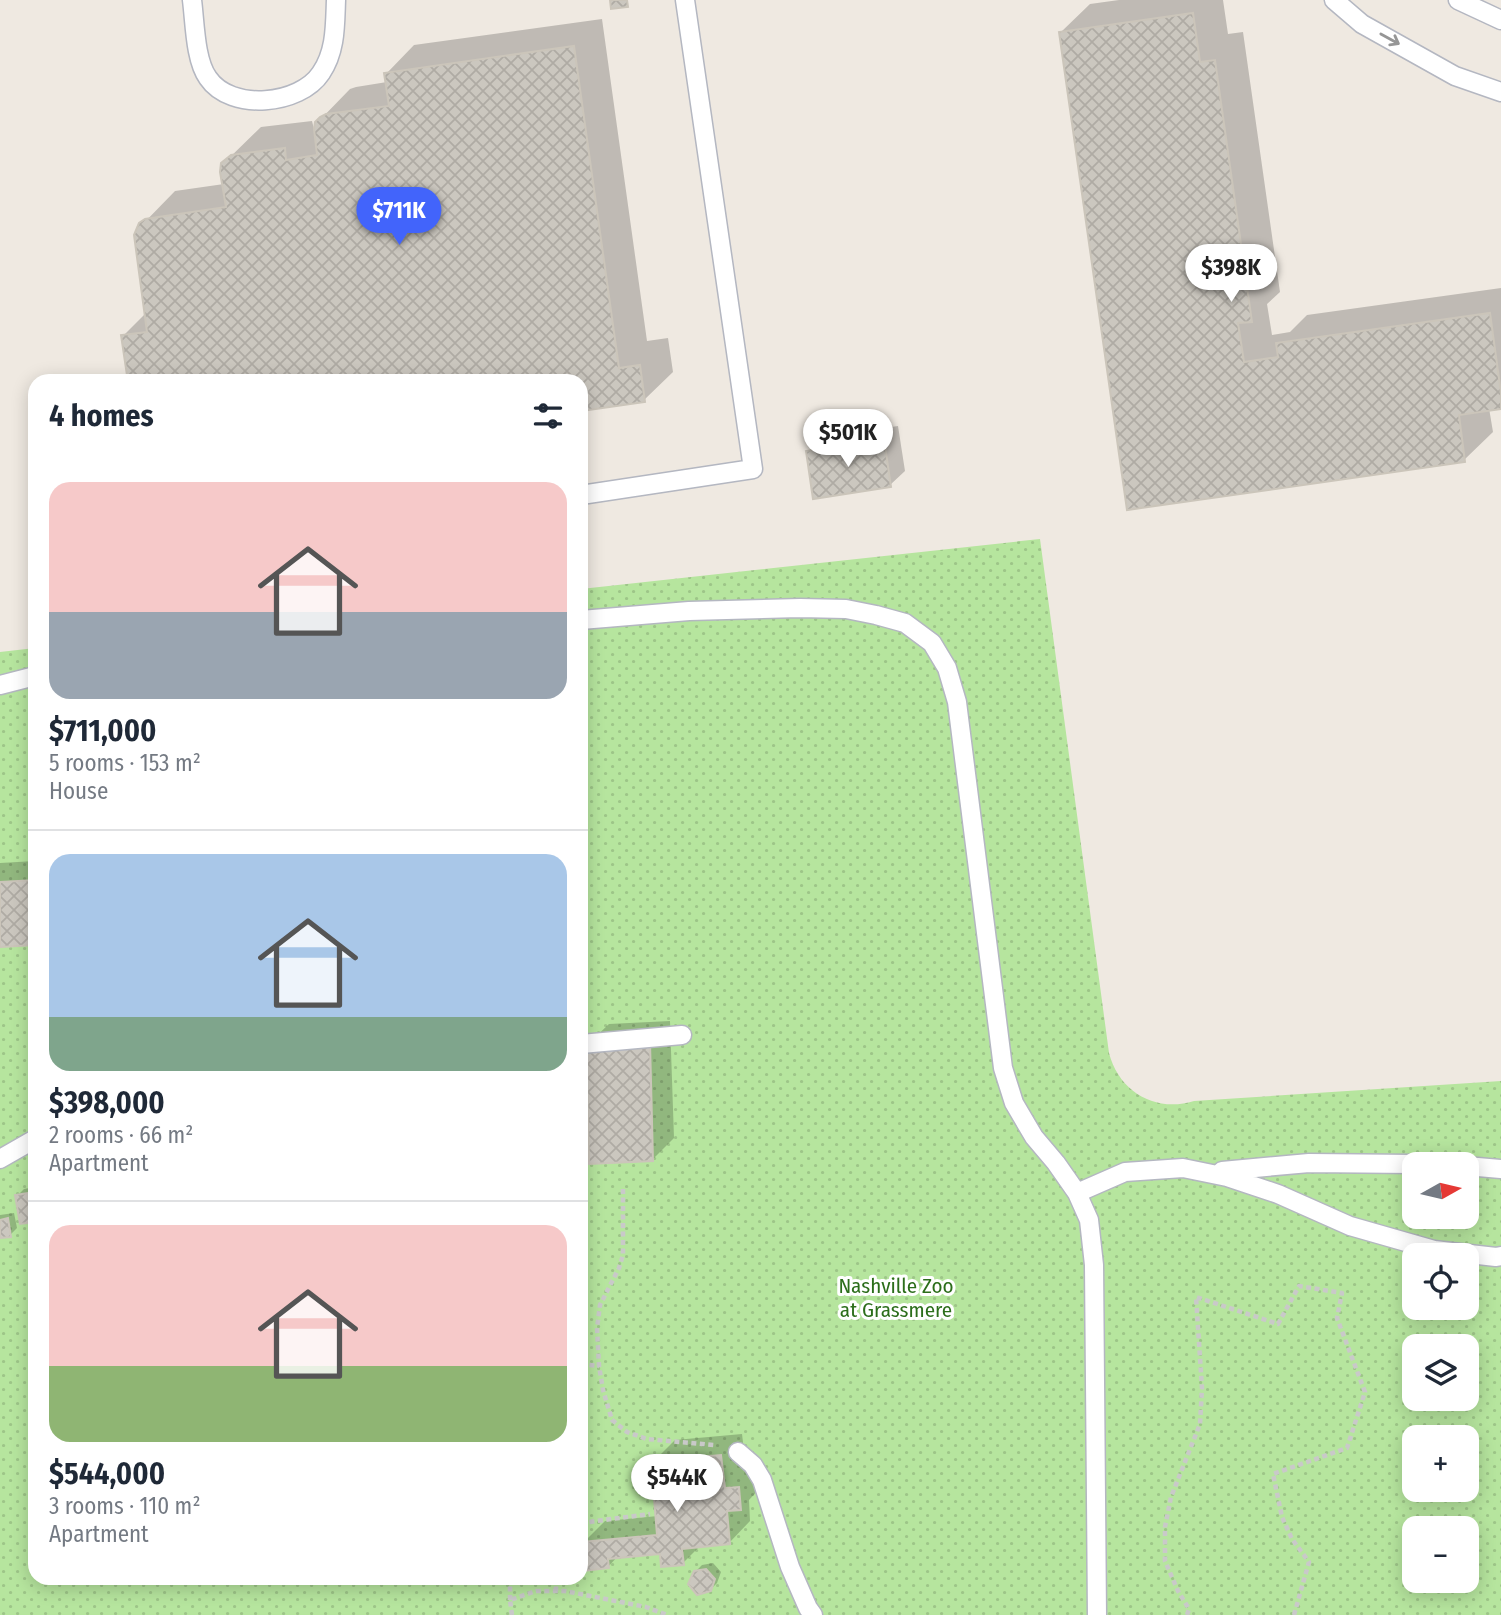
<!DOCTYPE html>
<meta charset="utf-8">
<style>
:root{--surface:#fff;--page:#f6f6f7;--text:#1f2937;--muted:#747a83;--line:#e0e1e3;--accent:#4264fb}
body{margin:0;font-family:"Fira Sans Condensed",sans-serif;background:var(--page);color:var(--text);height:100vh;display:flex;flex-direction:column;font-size:26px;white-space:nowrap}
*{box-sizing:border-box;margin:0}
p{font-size:23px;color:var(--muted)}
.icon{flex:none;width:38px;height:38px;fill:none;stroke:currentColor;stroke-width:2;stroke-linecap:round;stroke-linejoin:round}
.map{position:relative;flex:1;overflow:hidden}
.drawer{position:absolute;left:28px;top:374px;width:560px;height:1211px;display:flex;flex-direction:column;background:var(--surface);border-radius:21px;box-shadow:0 4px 18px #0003}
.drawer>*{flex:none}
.needle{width:46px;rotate:82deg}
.buttons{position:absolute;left:1402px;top:1152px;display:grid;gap:14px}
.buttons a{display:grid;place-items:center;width:77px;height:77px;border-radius:14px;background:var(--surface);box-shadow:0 4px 18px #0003;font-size:35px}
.price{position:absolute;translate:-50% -60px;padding:0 16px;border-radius:24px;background:#fff;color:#222;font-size:23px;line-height:46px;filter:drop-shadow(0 2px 4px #0008)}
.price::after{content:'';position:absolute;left:50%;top:42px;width:21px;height:16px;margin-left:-10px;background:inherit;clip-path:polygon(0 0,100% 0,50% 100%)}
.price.on{background:var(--accent);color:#fff}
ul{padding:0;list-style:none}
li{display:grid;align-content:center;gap:14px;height:371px;padding:0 21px}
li+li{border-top:2px solid var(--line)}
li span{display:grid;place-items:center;height:217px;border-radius:21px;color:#555}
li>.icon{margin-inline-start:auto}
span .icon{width:126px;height:126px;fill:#fffc;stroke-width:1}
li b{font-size:30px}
h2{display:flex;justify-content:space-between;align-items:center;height:84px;padding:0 21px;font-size:30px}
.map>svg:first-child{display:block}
.grass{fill:url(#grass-dots);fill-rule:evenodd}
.shadow{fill:#0003}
.building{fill:url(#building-cross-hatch);stroke:#cbc5ba;stroke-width:2}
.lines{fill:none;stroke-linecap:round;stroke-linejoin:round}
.service-casing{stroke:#b4b7c1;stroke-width:21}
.path{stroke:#c9c9c9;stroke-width:4.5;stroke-dasharray:5 3.5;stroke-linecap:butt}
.service{stroke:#fff;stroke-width:18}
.oneway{stroke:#969696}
.labels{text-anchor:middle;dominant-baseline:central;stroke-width:6;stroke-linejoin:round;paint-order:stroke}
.park-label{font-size:21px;fill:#2c6e1b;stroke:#fff}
</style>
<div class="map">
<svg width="1501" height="1615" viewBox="0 0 1501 1615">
<defs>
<pattern id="grass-dots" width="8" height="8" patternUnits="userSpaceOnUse" patternTransform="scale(1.75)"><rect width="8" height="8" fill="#b6e59e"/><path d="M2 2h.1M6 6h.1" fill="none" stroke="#9dc588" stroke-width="1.8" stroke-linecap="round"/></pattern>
<pattern id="building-cross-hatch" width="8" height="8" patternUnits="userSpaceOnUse" patternTransform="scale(1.75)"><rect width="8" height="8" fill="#cbc7bf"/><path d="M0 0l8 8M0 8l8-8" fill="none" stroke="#afaba4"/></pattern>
</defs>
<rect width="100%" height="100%" fill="#efe9e1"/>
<path class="grass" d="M1040,539l69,514c10,39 47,60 85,48l307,-20v534h-1501v-963l35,-4v930h546v-989zM1414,1164h52v52h-52zM1414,1255h52v52h-52zM1414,1346h52v52h-52zM1414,1437h52v52h-52zM1414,1528h52v52h-52z"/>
<path class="shadow" d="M1119,0h104l5,34 15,-2 37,260 -13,12 5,31 18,-3 17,-17 194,-27v119l-12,1 4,24 -29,28 -335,48 -68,-476 29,-28z
M602,19l45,322 21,-3 5,34 -29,28 -63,9v-27l-458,-46 23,-23 -8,-84 37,-38 49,-7 -1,-20 38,-37 51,-6 3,12 2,-10 33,-34 6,-2 31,-5 -1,-8 28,-29z
M898,426l7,45 -15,14 -82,-33 15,-15z
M35,861v83l-35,2v-83z
M670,1021l4,117 -21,21 -66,-114 22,-21z
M35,1187v33l-18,-24 7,-7z
M14,1213l3,15 -7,7 -10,2v-22z
M742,1434l4,33 15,20 -12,13 1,21 -21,22 -28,2 -18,18 -21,-11 -44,4 -10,11 -24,-25 21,-21 53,-5 -5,-54 22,-22z
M713,1563l8,9 -4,11 -7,7 -15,-18 7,-7z"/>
<path class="building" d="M610,0h17l1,7 -17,2z
M1193,13l7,49 15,-2 37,262 -14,1 6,39 34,-5 -2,-14 214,-30 11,80v16l-42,6 6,47 -338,48 -68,-478z
M574,46l45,322 21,-3 5,37 -64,9v-29h-453l-7,-47 26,-3 -13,-97 5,-12 6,-4 81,-12 -6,-35 1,-9 10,-8 54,-7 1,12 31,-5 -3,-26 1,-7 5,-5 6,-3 63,-8 -5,-33z
M884,439l7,48 -78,12 -7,-48z
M35,880v65l-35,2v-65z
M650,1042l3,119 -64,3 -3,-120z
M35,1192v30l-15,2 -5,-29z
M8,1218l3,19 -11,1v-18z
M721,1455l4,33 14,-1 2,23 -14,1 3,33 -48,5 2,16 -23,2 -1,-13 -52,5 1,9 -25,3 -2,-29 75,-7 -6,-74z
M706,1569l9,10 -4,12 -14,4 -9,-11 6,-13z"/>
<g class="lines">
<g class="service-casing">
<path id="service" d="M192,0c3,23 3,60 16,78 23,34 92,27 113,-5 15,-22 14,-48 15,-73
M1334,0l28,24 93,52 46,16
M1458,0l43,20
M581,495l172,-26 -68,-469
M581,620l108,-9 111,-3 46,1 30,6 29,8 27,20 15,25 10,34 46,366 11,35 20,34 22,26 21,30 12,27 5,45 3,350
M0,685l35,-9
M581,1044l101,-9
M0,1159l35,-20
M1466,1166l35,3
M1222,1171l87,-8 105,1
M1077,1193l48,-21 58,-4 44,9 51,17 72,32 84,24 62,7 5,-1
M738,1452l15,13 9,15 28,87 18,41 5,7"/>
</g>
<path class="path" d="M623,1189v66l-4,13 -19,37 -3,23 2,38 4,24 9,30 15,12 20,7 67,6
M581,1364l18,2
M581,1523l69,-9
M510,1578v22
M556,1578v13
M512,1615l-2,-15 26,-9h29l81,16 21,8
M1187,1615l2,-6 -11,-18 -13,-30v-34l6,-30 29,-73 2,-36 -6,-91 82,27 21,-38 43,7 -5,25 28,74 -18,56 -74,26 9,43 10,22 17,23 -15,53"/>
<use href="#service" class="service"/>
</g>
<defs><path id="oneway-shaft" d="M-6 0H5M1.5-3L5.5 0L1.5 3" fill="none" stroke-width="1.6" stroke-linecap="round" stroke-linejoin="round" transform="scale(1.75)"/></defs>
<use class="oneway" href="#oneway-shaft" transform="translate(1390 39) rotate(29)"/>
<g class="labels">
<g class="park-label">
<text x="896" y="1286">Nashville Zoo<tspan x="896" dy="24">at Grassmere</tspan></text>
</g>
</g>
</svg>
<div class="buttons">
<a><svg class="needle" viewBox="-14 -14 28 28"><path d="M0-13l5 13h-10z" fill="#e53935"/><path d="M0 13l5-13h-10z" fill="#747a83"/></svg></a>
<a><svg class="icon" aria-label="locate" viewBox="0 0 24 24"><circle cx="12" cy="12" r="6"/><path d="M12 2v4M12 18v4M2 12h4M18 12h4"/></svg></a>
<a><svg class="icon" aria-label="layers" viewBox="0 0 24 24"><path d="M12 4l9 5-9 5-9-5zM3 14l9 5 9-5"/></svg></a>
<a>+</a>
<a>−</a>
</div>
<b class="price on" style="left:399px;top:247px">$711K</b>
<b class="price" style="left:1231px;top:304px">$398K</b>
<b class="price" style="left:848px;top:469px">$501K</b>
<b class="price" style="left:677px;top:1514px">$544K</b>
<section class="drawer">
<h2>4 homes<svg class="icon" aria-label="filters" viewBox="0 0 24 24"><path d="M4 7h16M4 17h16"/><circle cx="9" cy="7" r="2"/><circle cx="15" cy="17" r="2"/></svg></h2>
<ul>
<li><span style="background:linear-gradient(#f6c9c9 60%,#9aa5b1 0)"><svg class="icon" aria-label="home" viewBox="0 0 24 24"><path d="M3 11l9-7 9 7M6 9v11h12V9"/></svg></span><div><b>$711,000</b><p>5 rooms · 153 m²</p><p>House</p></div></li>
<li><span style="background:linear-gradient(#a9c7e8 75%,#7fa58c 0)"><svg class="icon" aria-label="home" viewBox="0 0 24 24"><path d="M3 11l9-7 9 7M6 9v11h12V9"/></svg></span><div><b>$398,000</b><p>2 rooms · 66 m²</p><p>Apartment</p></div></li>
<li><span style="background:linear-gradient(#f6c9c9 65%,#8fb573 0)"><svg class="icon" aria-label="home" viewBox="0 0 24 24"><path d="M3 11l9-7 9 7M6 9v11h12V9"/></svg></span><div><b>$544,000</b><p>3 rooms · 110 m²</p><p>Apartment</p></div></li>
</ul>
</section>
</div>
